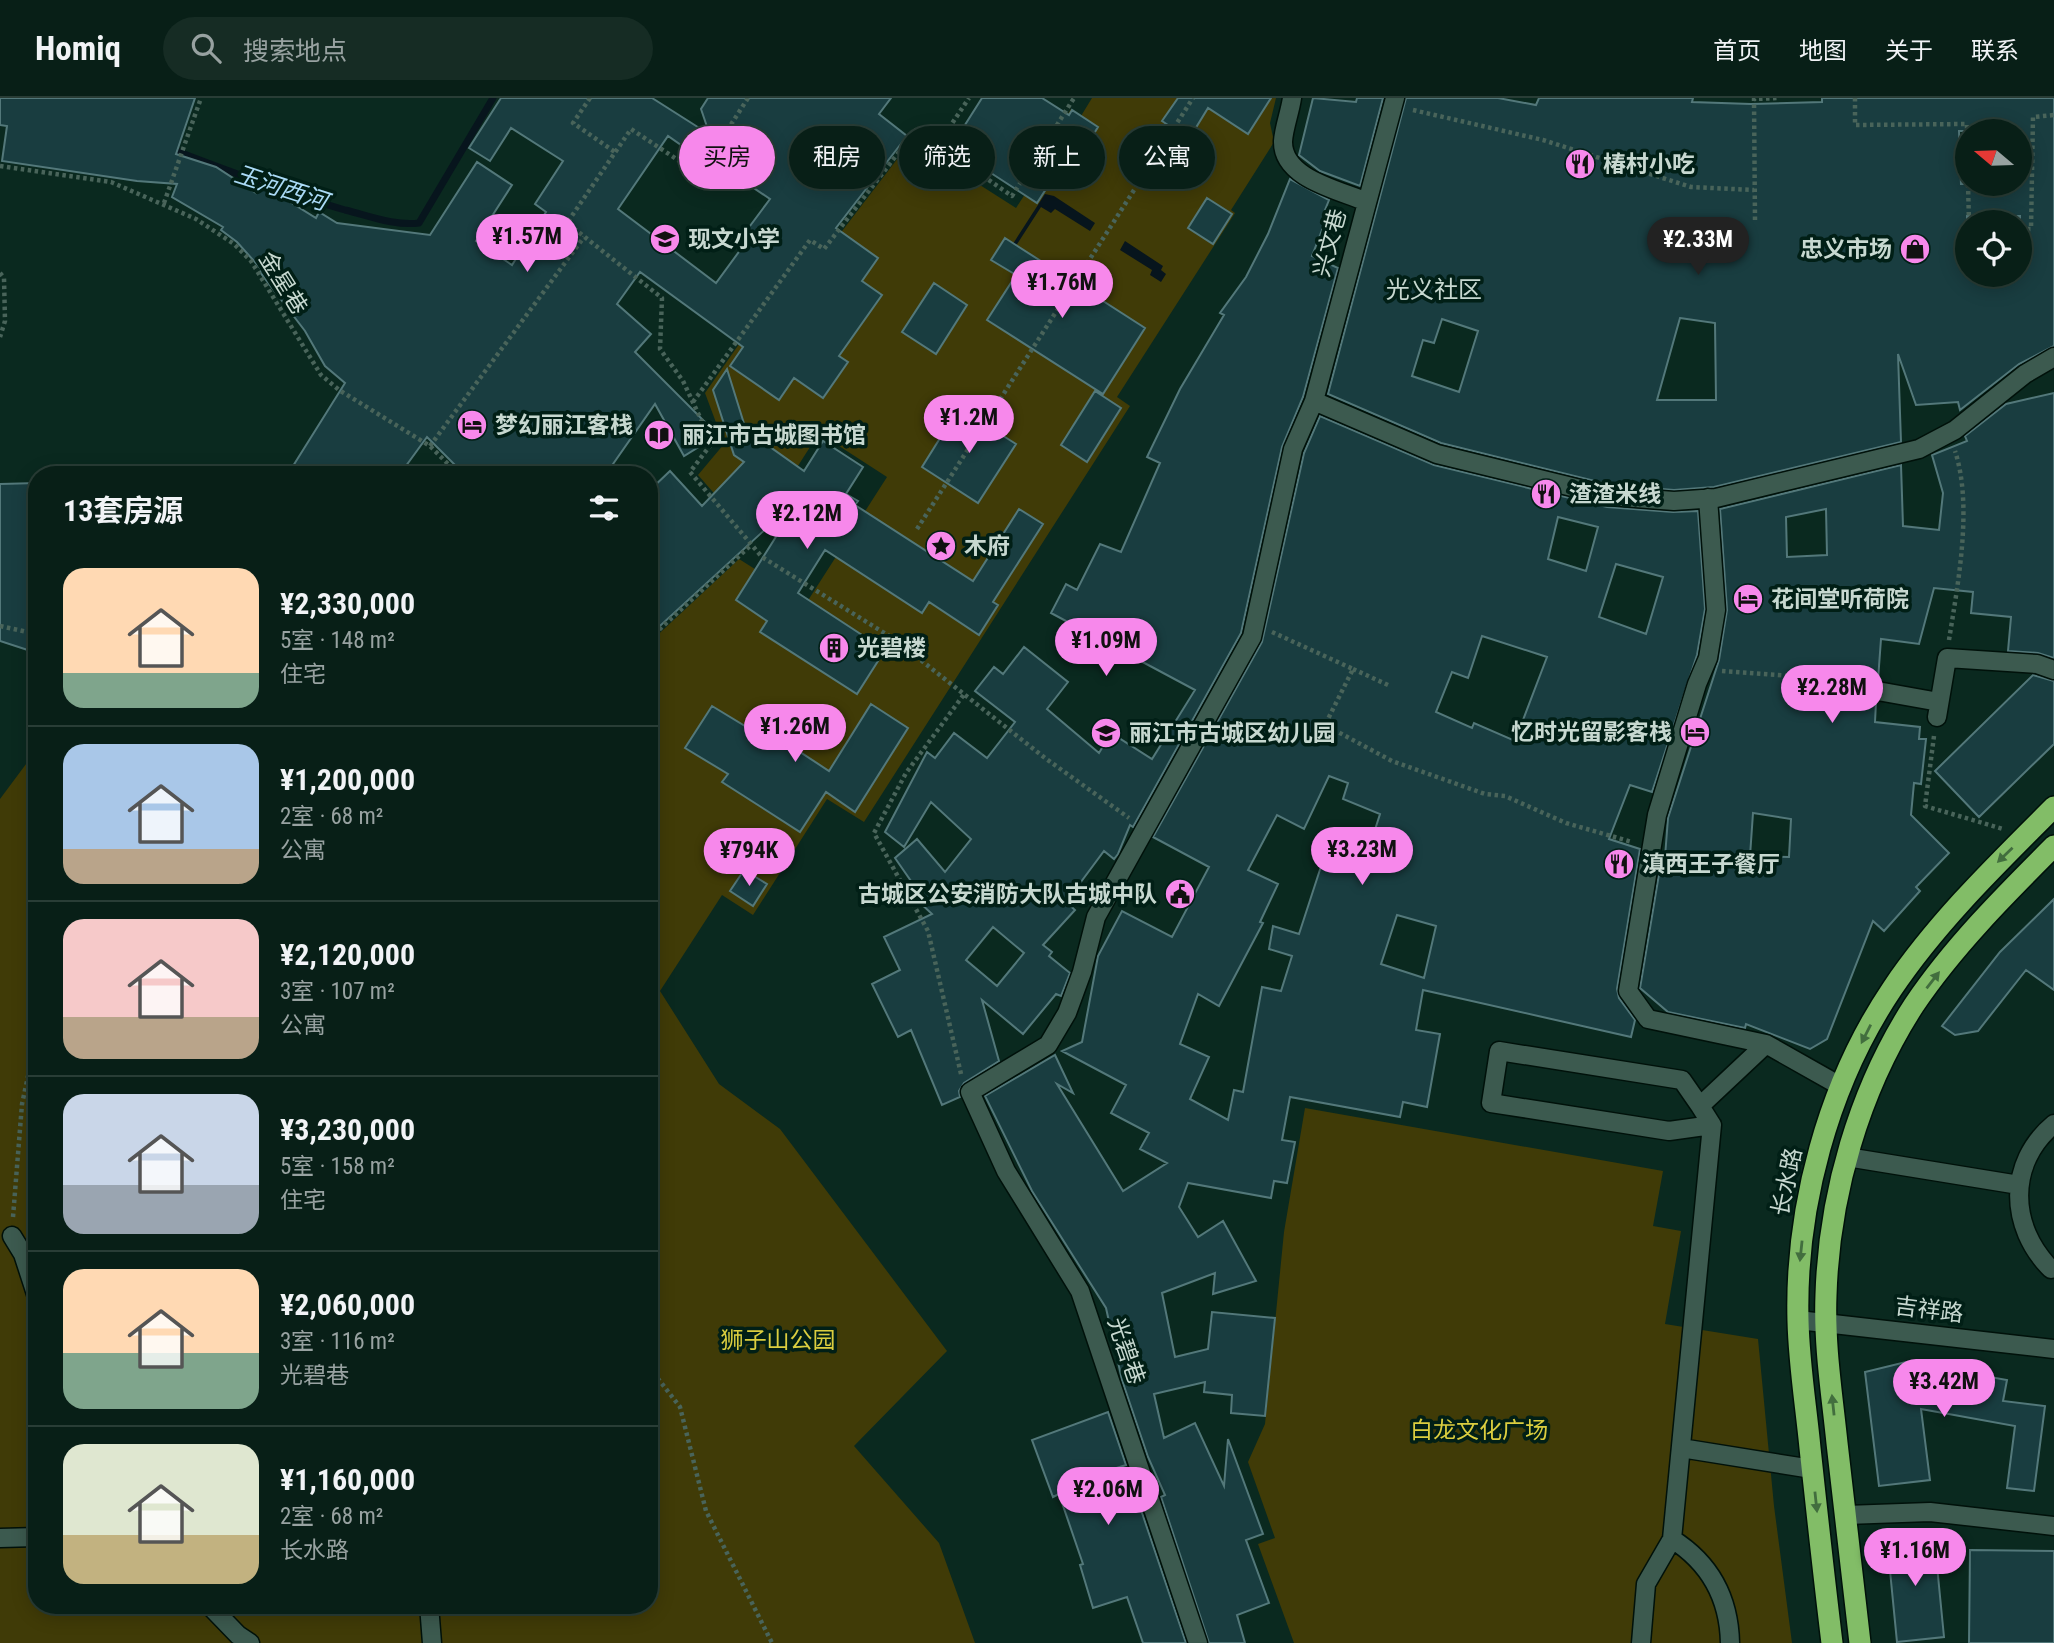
<!DOCTYPE html>
<html lang="zh">
<meta charset="utf-8">
<style>
:root{--surface:#081f17;--page:#162c24;--text:#f1f3f6;--muted:#98a2a1;--line:#293d36;--accent:#f788eb}
body{margin:0;font-family:"Roboto Condensed","Noto Sans SC",sans-serif;background:var(--page);color:var(--text);height:100vh;display:flex;flex-direction:column;font-size:26px;white-space:nowrap}
*{box-sizing:border-box;margin:0}
p{font-size:23px;color:var(--muted)}
.icon{flex:none;width:38px;height:38px;fill:none;stroke:currentColor;stroke-width:2;stroke-linecap:round;stroke-linejoin:round}
.map{position:relative;flex:1;overflow:hidden}
.details{position:absolute;left:28px;top:368px;width:630px;height:1148px;display:flex;flex-direction:column;background:var(--surface);border-radius:28px;box-shadow:0 4px 18px #0003,0 0 0 2px var(--line)}
.details>*{flex:none}
.hud{position:absolute;left:679px;top:28px;width:665px;height:63px;display:flex;gap:14px}
.needle{width:46px;rotate:289deg}
.buttons{position:absolute;left:1955px;top:21px;display:grid;gap:14px}
.buttons a{display:grid;place-items:center;width:77px;height:77px;border-radius:50%;background:var(--surface);box-shadow:0 4px 18px #0003,0 0 0 2px var(--line);font-size:35px}
.price{position:absolute;translate:-50% -60px;padding:0 16px;border-radius:24px;background:var(--accent);color:#111;font-size:23px;line-height:46px;filter:drop-shadow(0 2px 4px #0008)}
.price::after{content:'';position:absolute;left:50%;top:42px;width:21px;height:16px;margin-left:-10px;background:inherit;clip-path:polygon(0 0,100% 0,50% 100%)}
.price.active{background:#222;color:#fff}
ul{padding:0;list-style:none}
li{display:flex;align-items:center;gap:21px;height:175px;padding:0 35px}
li+li{border-top:2px solid var(--line)}
li span{display:grid;place-items:center;flex:none;width:196px;height:140px;border-radius:21px;color:#555}
li>.icon{margin-inline-start:auto}
span .icon{width:84px;height:84px;fill:#fffc;stroke-width:1}
li b{font-size:30px}
h2{display:flex;justify-content:space-between;align-items:center;height:84px;padding:0 35px;font-size:30px}
.chip{padding:0 24px;border-radius:32px;background:var(--surface);box-shadow:0 4px 18px #0003,0 0 0 2px var(--line);font-size:24px;line-height:63px}
.chip.active{background:var(--accent);color:#111}
header{display:flex;align-items:center;gap:42px;box-sizing:border-box;height:98px;padding:0 35px;background:var(--surface);border-bottom:2px solid var(--line)}
header strong{font-size:33px}
nav{display:flex;gap:38px;margin-inline-start:auto;font-size:24px}
.search{width:490px;height:63px;background:var(--page);display:flex;align-items:center;gap:18px;box-sizing:border-box;padding:0 24px;border-radius:38px;color:var(--muted);font-size:26px}
.map>svg:first-child{display:block}
.green{fill:#403b07}
.water{fill:#07151d}
.lines{fill:none;stroke-linecap:round;stroke-linejoin:round}
.stream{stroke:#07151d;stroke-width:7}
.building{fill:#193d40;stroke:#53787a;stroke-width:2;fill-rule:evenodd}
.minor-casing{stroke:#00110a;stroke-width:21}
.highway-casing{stroke:#00110a;stroke-width:24}
.path{stroke:#49645a;stroke-width:4.5;stroke-dasharray:3.5 3.5;stroke-linecap:butt}
.minor{stroke:#3c5a4f;stroke-width:18}
.highway{stroke:#82bd67;stroke-width:21}
.oneway{fill:#426e3e}
.labels{text-anchor:middle;dominant-baseline:central;stroke-width:7;stroke-linejoin:round;paint-order:stroke}
.poi-label{font-size:23px;font-weight:bold;fill:#c7d8d0;stroke:#011f16;text-anchor:start}
.street-label{font-size:23px;fill:#c7d8d0;stroke:#011f16}
.park-label{font-size:23px;fill:#dbce3f;stroke:#011f16}
.water-label{font-size:24px;font-style:italic;fill:#aadaf6;stroke:#011f16}
.neighbourhood-label{font-size:24px;fill:#c7d8d0;stroke:#011f16}
</style>
<header>
<strong>Homiq</strong>
<div class="search"><svg class="icon" aria-label="search" viewBox="0 0 24 24"><circle cx="10" cy="10" r="6"/><path d="M15 15l6 6"/></svg>搜索地点</div>
<nav><a>首页</a><a>地图</a><a>关于</a><a>联系</a></nav>
</header>
<div class="map">
<svg width="2054" height="1545" viewBox="0 0 2054 1545">
<rect width="100%" height="100%" fill="#0a291f"/>
<path class="green" d="M1092,0h184l-6,25 4,19 -43,68 4,3 -118,184 13,9 -266,416 -37,-23 -74,116 -31,-20 -62,96 59,93 61,45 167,222 -93,95 85,97 36,100h-975v-844l35,-47 2,853h612v-962l90,-84 68,43 80,-125 -68,-44 -64,100 -14,-9 -43,-49 26,-31 -19,-51 105,-151 16,10 85,-111 105,67 41,-63 -6,-4 20,-32 10,7z
M1305,1010l358,63 -10,55 28,5 -16,93 93,15 16,167 18,137h-498l-36,-99 17,-6 -27,-76 17,-38 19,-192z"/>
<path class="water" d="M1045,96l9,2 41,27 -5,8 -35,-22 -4,4 -10,-6 -31,48 -3,-2z
M1125,143l38,25 -2,4 5,4 -5,8 -11,-7 2,-5 -32,-20z"/>
<g class="lines">
<path class="stream" d="M171,51c57,22 115,44 174,61 25,6 49,16 74,13l74,-125"/>
</g>
<path class="building" d="M0,0h195l-19,56 40,13 40,26 5,-9 55,34 3,-6 18,11 93,12 47,-73 35,23 -36,56 36,24 34,-53 -11,-8 28,-43 -52,-33 -21,33 -21,-13 32,-50h151l52,33 -13,21 -23,-16 -50,73 98,74 36,-49 -5,-4 23,-31 -50,-34 -19,-56 7,-11h183l-12,16 28,22 -71,92 42,30 -16,23 20,14 -43,61 9,6 -25,36 -29,-20 -15,22 -49,-34 13,-19 -103,-75 -23,32 34,30 -16,18 83,83 -34,21 -29,-52 -49,70h-142l-37,-37 -27,37h-112l57,-91 -20,-17 -20,-35 -45,-59 2,-2 -25,-28 -16,-12 2,-3 -51,-30 5,-13 -40,-3 -135,-20 5,-35 -7,-1z
M982,0h60l27,17 3,-5 26,17 -19,31 -9,-6 -33,51 -86,-56z
M1178,0h93l-23,36 -40,-26 -19,31 -27,-18z
M1313,0l43,4 1,-4h26l-23,88 -40,-15 -21,-16z
M1406,0h92l38,7 3,-7h154l-1,4 59,2 71,-2v-4h232v248l-35,18 -59,46 -2,-8 -42,3 -18,-51 3,88 -187,45 -40,3 -63,-5 -170,-42 -113,-49zM1959,33h61v53h-59zM1967,118h53v60l-53,1zM1680,220l35,5 1,77h-59zM1442,221l36,12 -19,61 -47,-16 11,-36 11,3z
M1290,81l39,21 -6,15 4,2 -15,39 26,12 -35,129 -21,50 -41,186 -108,194 -3,-2 -12,29 -4,5 -10,-8 -38,51 9,8 -32,35 9,7 -3,4 21,17 -9,23 -5,-2 -33,40 -41,-34 17,61 -35,22 -5,8 1,6 -18,8 -31,-75 -13,7 -26,-53 28,-14 -16,-33 48,-23 -14,-13 4,-4 -27,-39 22,-19 28,33 26,-33 -40,-37 -27,45 -19,-15 42,-80 8,6 19,-25 33,25 28,-36 -40,-31 19,-24 9,7 21,-27 44,35 -21,27 52,44 12,-20 41,26 43,-69 -144,-77 15,-29 11,6 23,-46 21,8 39,-89 -13,-6 33,-68 44,-74 -4,-2 26,-36 22,-43zM993,829l31,26 -27,33 -31,-26z
M1207,100l25,16 -19,30 -25,-16z
M1005,140l140,90 -42,66 -116,-74 29,-45 -25,-15z
M934,185l33,22 -31,49 -34,-22z
M727,271l19,61 58,41 19,-30 40,26 -17,27 12,7 -3,4 118,76 46,-72 24,15 -50,78 5,3 -19,30 -50,-33 -7,11 -97,-63 -27,43 87,57 -28,44 -97,-62 7,-11 -31,-21 60,-95 -2,-2 -145,133v-145l21,-20 32,35 42,-44 -10,-7 -21,-65z
M1095,293l26,17 -34,54 -26,-17z
M2054,295v265l-16,-5 -30,-2 3,-34 -40,-4 2,-21 -39,-4 -15,56 -38,-5 -3,41h-10l-7,7 3,11 12,4 -1,20 45,5 -1,12h7l-5,45 -7,-1 -3,32 38,38 -33,34 4,4 -36,40 -11,-10 -46,118 -17,10 -64,-25 -1,4 -77,-16 -28,-24 22,-132 3,1 3,-39 51,-158 8,-50 -7,-101 181,-44 2,61 36,4 4,-37 -11,-38 35,-14 -2,-5 41,-32zM1826,411l1,46 -40,2 -1,-40zM1753,715l38,6 -2,38 -39,-1z
M959,310l57,36 -38,59 -56,-36z
M1320,318l114,49 173,42 66,5 25,-1 7,98 -8,46 -45,137 -22,-7 -21,54 31,10 -23,140 2,9 16,22 -4,17 -208,-47 -7,40 24,4 -13,73 -24,-5 -3,15 -110,-20 -8,43 13,2 -8,41 -13,-2 -3,17 -83,-15 -9,24 19,30 25,-16 33,60 -43,13 2,-21 -53,20 13,64 33,-8 4,-37 63,6 -10,98 -34,-3 1,-18 -28,-3 1,-10 -51,12 10,44 31,-15 29,63 4,-47 35,95 -17,6 23,63 -32,12 8,28h-36l-48,-146 4,-2 -17,-38 -26,-77 -16,-72 -74,-117 -47,-95 70,-41 18,38 -16,-9 66,107 44,-28 -27,-14 9,-16 -38,-20 15,-28 -64,-34 20,-9 16,-86 24,-45 50,26 37,-70 -56,-30 109,-195 42,-189zM1558,419l40,10 -12,44 -38,-12zM1616,466l47,13 -17,57 -47,-17zM1482,538l65,21 -32,84 -41,-18 -2,5 -36,-16 16,-40 16,6zM1329,678l19,7 -5,16 37,15 -15,47 -37,-16 -29,89 -26,-8 -4,23 23,7 -11,35 -19,-4 -19,105 -9,-2 -6,30 -38,-21 19,-42 -29,-13 18,-50 21,12 44,-83 -3,-1 18,-38 -30,-14 29,-55 27,14zM1397,817l39,11 -12,52 -43,-14z
M37,385v24h-5l5,146 -37,-12v-157z
M2033,577l21,6v63l-75,73 -44,-46z
M871,606l37,24 -53,84 -29,-20 -26,40 -78,-50 6,-8 -43,-26 27,-42 43,26 4,-7 70,46z
M744,772l23,14 -14,22 -23,-15z
M2054,801v91l-28,-20 -48,61 -23,4 -13,-9 58,-74z
M1906,1264l101,18 -4,21 42,5 -11,85 -27,-3 8,-62 -94,-17 9,71 -51,6 -14,-114z
M1108,1314l18,53 -22,7 14,40 21,-8 47,139h-43l-16,-46 -34,11 -13,-43 3,-1 -24,-70 -6,3 -21,-57z
M1934,1437l10,102 -47,5 -10,-102z
M1970,1452l84,1v92h-85z"/>
<g class="lines">
<g class="minor-casing">
<path id="minor" d="M1292,0c-2,14 -8,29 -9,43 -1,38 57,49 84,61
M1314,303l123,53 172,42 65,5 42,-3 203,-49 36,-19 70,-56 29,-17
M1708,400l8,112 -8,48 -11,26 -40,131 -29,176 20,28 118,25 76,43
M1872,592l67,12
M1937,619l10,-59 90,6 17,6
M1700,1008l-18,-26 -183,-29 -8,52 178,28 43,-6
M1847,1059l172,28
M12,1138l11,18 14,43
M2051,1171c-42,-42 -44,-106 3,-145
M1798,1222l256,29
M1681,1350l131,21
M1846,1417l84,-3 124,14
M0,1440l37,-1
M1672,1441c38,24 57,59 58,104
M209,1507l29,30 12,8
M429,1507l3,38
M1198,1545l-118,-352 -74,-120 -36,-79 78,-47 19,-32 15,-41 14,-55 156,-280 41,-188 21,-48 81,-303
M1641,1545l5,-59 26,-45 40,-414 -12,-19 66,-62"/>
</g>
<g class="highway-casing">
<path id="highway" d="M1832,1545c-8,-65 -15,-130 -22,-195 -4,-42 -11,-84 -12,-127 -3,-113 30,-237 94,-332 45,-67 105,-125 162,-182
M1860,1545c-8,-67 -15,-133 -23,-200 -5,-49 -13,-98 -11,-148 3,-100 33,-205 88,-290 39,-58 91,-110 140,-159"/>
</g>
<path class="path" d="M590,0l-17,25 42,29
M748,0l-41,64 -17,6 -59,-39 -64,94 95,75 -2,51 23,32 29,62 -22,29 72,85 132,82 151,119 84,60
M1855,0v27l112,-1v7
M1413,12l130,30 148,47 63,3
M937,48l32,-48
M0,68l111,16 85,37 38,25 17,17 70,114 18,15 91,56 28,28
M1968,86l1,38
M164,105l37,-105
M1755,122l-1,-121 25,-1
M2020,131h11l2,-112 21,-2
M0,175l4,5 1,43 -5,16
M693,304l117,-162 14,9 92,-119 96,66 62,-98
M430,348l154,-209
M917,431l276,-431
M0,528l37,8
M1272,534l81,37 -28,56 67,36 93,33 20,2 61,27 66,19
M649,541l102,-94
M1949,542c9,-57 24,-134 6,-189
M1353,571l35,16
M1722,573l82,6 48,9
M1934,638l-9,70 78,23
M961,976l-33,-143 -54,-98 32,-60 59,-80
M13,1119l9,-113 15,-69
M649,1269l31,40 26,104 66,132"/>
<use href="#minor" class="minor"/>
<use href="#highway" class="highway"/>
</g>
<defs><path id="oneway-solid" d="M-6-.8H1V-3.2L6.5 0L1 3.2V.8H-6Z" transform="scale(1.75)"/></defs>
<g class="oneway">
<use href="#oneway-solid" transform="translate(2005 757) rotate(136)"/>
<use href="#oneway-solid" transform="translate(1933 882) rotate(-52)"/>
<use href="#oneway-solid" transform="translate(1866 936) rotate(117)"/>
<use href="#oneway-solid" transform="translate(1801 1153) rotate(96)"/>
<use href="#oneway-solid" transform="translate(1833 1307) rotate(-96)"/>
<use href="#oneway-solid" transform="translate(1816 1404) rotate(84)"/>
</g>
<defs>
<g id="restaurant-disc" transform="scale(1.575)"><circle r="9.5" fill="#f788eb" stroke="#011f16"/><path d="M-5-6h1v4h1v-4h1v4h1v-4h1v5L-1.5 .5V6h-2V.5L-5-1ZM5-6V6H3V1.5H1.5Q1.5-4 5-6Z" fill="#111"/></g>
<g id="school-disc" transform="scale(1.575)"><circle r="9.5" fill="#f788eb" stroke="#011f16"/><path d="M0-5L7-2L0 1L-7-2ZM-4 1L0 2.5L4 1V4Q0 6-4 4Z" fill="#111"/></g>
<g id="shop-disc" transform="scale(1.575)"><circle r="9.5" fill="#f788eb" stroke="#011f16"/><path d="M-5-2.5h2.3a2.7 3.5 0 0 1 5.4 0H5L5.5 6h-11ZM-1.5-2.5h3a1.5 2.3 0 0 0-3 0Z" fill="#111"/></g>
<g id="hotel-disc" transform="scale(1.575)"><circle r="9.5" fill="#f788eb" stroke="#011f16"/><path d="M-6-4.5h1.5V1H6V5H4.5V3h-9V5H-6ZM-4 0a1.8 1.8 0 1 1 3.6 0ZM.5 0V-2.5h3Q6-2.5 6 0Z" fill="#111"/></g>
<g id="library-disc" transform="scale(1.575)"><circle r="9.5" fill="#f788eb" stroke="#011f16"/><path d="M-6-4Q-3-5.5-.7-3.5V5Q-3 3-6 4ZM6-4Q3-5.5 .7-3.5V5Q3 3 6 4Z" fill="#111"/></g>
<g id="sight-disc" transform="scale(1.575)"><circle r="9.5" fill="#f788eb" stroke="#011f16"/><path d="M0-6L1.8-2.2L6-1.7L2.9 1.2L3.7 5.4L0 3.3L-3.7 5.4L-2.9 1.2L-6-1.7L-1.8-2.2Z" fill="#111"/></g>
<g id="building-disc" transform="scale(1.575)"><circle r="9.5" fill="#f788eb" stroke="#011f16"/><path d="M-4-6H4V6H1V3H-1V6H-4ZM-2.5-4.3h1.7v1.8h-1.7ZM.8-4.3h1.7v1.8H.8ZM-2.5-1h1.7V.8h-1.7ZM.8-1h1.7V.8H.8Z" fill="#111"/></g>
<g id="civic-disc" transform="scale(1.575)"><circle r="9.5" fill="#f788eb" stroke="#011f16"/><path d="M-.6-6.5H3V-4.5H.6V-3L4-1V1h2V6H-6V1h2V-1L-.6-3ZM-1.2 2.5V6h2.4V2.5Z" fill="#111"/></g>
</defs>
<g fill-rule="evenodd">
<use href="#restaurant-disc" x="1580" y="66"/>
<use href="#school-disc" x="665" y="141"/>
<use href="#shop-disc" x="1915" y="151"/>
<use href="#hotel-disc" x="472" y="327"/>
<use href="#library-disc" x="659" y="337"/>
<use href="#restaurant-disc" x="1546" y="396"/>
<use href="#sight-disc" x="941" y="448"/>
<use href="#hotel-disc" x="1748" y="501"/>
<use href="#building-disc" x="834" y="550"/>
<use href="#hotel-disc" x="1695" y="634"/>
<use href="#school-disc" x="1106" y="635"/>
<use href="#restaurant-disc" x="1619" y="766"/>
<use href="#civic-disc" x="1180" y="796"/>
</g>
<g class="labels">
<g class="poi-label">
<text x="1603" y="66">椿村小吃</text>
<text x="688" y="141">现文小学</text>
<text x="1892" y="151" text-anchor="end">忠义市场</text>
<text x="495" y="327">梦幻丽江客栈</text>
<text x="682" y="337">丽江市古城图书馆</text>
<text x="1569" y="396">渣渣米线</text>
<text x="964" y="448">木府</text>
<text x="1771" y="501">花间堂听荷院</text>
<text x="857" y="550">光碧楼</text>
<text x="1672" y="634" text-anchor="end">忆时光留影客栈</text>
<text x="1129" y="635">丽江市古城区幼儿园</text>
<text x="1642" y="766">滇西王子餐厅</text>
<text x="1157" y="796" text-anchor="end">古城区公安消防大队古城中队</text>
</g>
<g class="street-label">
<text transform="translate(1330 145) rotate(-75)">兴文巷</text>
<text transform="translate(283 185) rotate(58)">金星巷</text>
<text transform="translate(1787 1084) rotate(-78)">长水路</text>
<text transform="translate(1929 1212) rotate(7)">吉祥路</text>
<text transform="translate(1126 1253) rotate(71)">光碧巷</text>
</g>
<g class="park-label">
<text x="778" y="1242">狮子山公园</text>
<text x="1479" y="1332">白龙文化广场</text>
</g>
<g class="water-label">
<text transform="translate(281 90) rotate(18)">玉河西河</text>
</g>
<g class="neighbourhood-label">
<text x="1434" y="192">光义社区</text>
</g>
</g>
</svg>
<div class="buttons">
<a><svg class="needle" viewBox="-14 -14 28 28"><path d="M0-13l5 13h-10z" fill="#e53935"/><path d="M0 13l5-13h-10z" fill="#98a2a1"/></svg></a>
<a><svg class="icon" aria-label="locate" viewBox="0 0 24 24"><circle cx="12" cy="12" r="6"/><path d="M12 2v4M12 18v4M2 12h4M18 12h4"/></svg></a>
</div>
<b class="price" style="left:527px;top:176px">¥1.57M</b>
<b class="price active" style="left:1698px;top:179px">¥2.33M</b>
<b class="price" style="left:1062px;top:222px">¥1.76M</b>
<b class="price" style="left:969px;top:357px">¥1.2M</b>
<b class="price" style="left:807px;top:453px">¥2.12M</b>
<b class="price" style="left:1106px;top:580px">¥1.09M</b>
<b class="price" style="left:1832px;top:627px">¥2.28M</b>
<b class="price" style="left:795px;top:666px">¥1.26M</b>
<b class="price" style="left:1362px;top:789px">¥3.23M</b>
<b class="price" style="left:749px;top:790px">¥794K</b>
<b class="price" style="left:1944px;top:1321px">¥3.42M</b>
<b class="price" style="left:1108px;top:1429px">¥2.06M</b>
<b class="price" style="left:1915px;top:1490px">¥1.16M</b>
<div class="hud">
<a class="chip active">买房</a>
<a class="chip">租房</a>
<a class="chip">筛选</a>
<a class="chip">新上</a>
<a class="chip">公寓</a>
</div>
<section class="details">
<h2>13套房源<svg class="icon" aria-label="filters" viewBox="0 0 24 24"><path d="M4 7h16M4 17h16"/><circle cx="9" cy="7" r="2"/><circle cx="15" cy="17" r="2"/></svg></h2>
<ul>
<li><span style="background:linear-gradient(#ffd9b3 75%,#7fa58c 0)"><svg class="icon" aria-label="home" viewBox="0 0 24 24"><path d="M3 11l9-7 9 7M6 9v11h12V9"/></svg></span><div><b>¥2,330,000</b><p>5室 · 148 m²</p><p>住宅</p></div></li>
<li><span style="background:linear-gradient(#a9c7e8 75%,#b9a48a 0)"><svg class="icon" aria-label="home" viewBox="0 0 24 24"><path d="M3 11l9-7 9 7M6 9v11h12V9"/></svg></span><div><b>¥1,200,000</b><p>2室 · 68 m²</p><p>公寓</p></div></li>
<li><span style="background:linear-gradient(#f6c9c9 70%,#b9a48a 0)"><svg class="icon" aria-label="home" viewBox="0 0 24 24"><path d="M3 11l9-7 9 7M6 9v11h12V9"/></svg></span><div><b>¥2,120,000</b><p>3室 · 107 m²</p><p>公寓</p></div></li>
<li><span style="background:linear-gradient(#c9d6e8 65%,#9aa5b1 0)"><svg class="icon" aria-label="home" viewBox="0 0 24 24"><path d="M3 11l9-7 9 7M6 9v11h12V9"/></svg></span><div><b>¥3,230,000</b><p>5室 · 158 m²</p><p>住宅</p></div></li>
<li><span style="background:linear-gradient(#ffd9b3 60%,#7fa58c 0)"><svg class="icon" aria-label="home" viewBox="0 0 24 24"><path d="M3 11l9-7 9 7M6 9v11h12V9"/></svg></span><div><b>¥2,060,000</b><p>3室 · 116 m²</p><p>光碧巷</p></div></li>
<li><span style="background:linear-gradient(#dfe7d0 65%,#c2b280 0)"><svg class="icon" aria-label="home" viewBox="0 0 24 24"><path d="M3 11l9-7 9 7M6 9v11h12V9"/></svg></span><div><b>¥1,160,000</b><p>2室 · 68 m²</p><p>长水路</p></div></li>
</ul>
</section>
</div>
